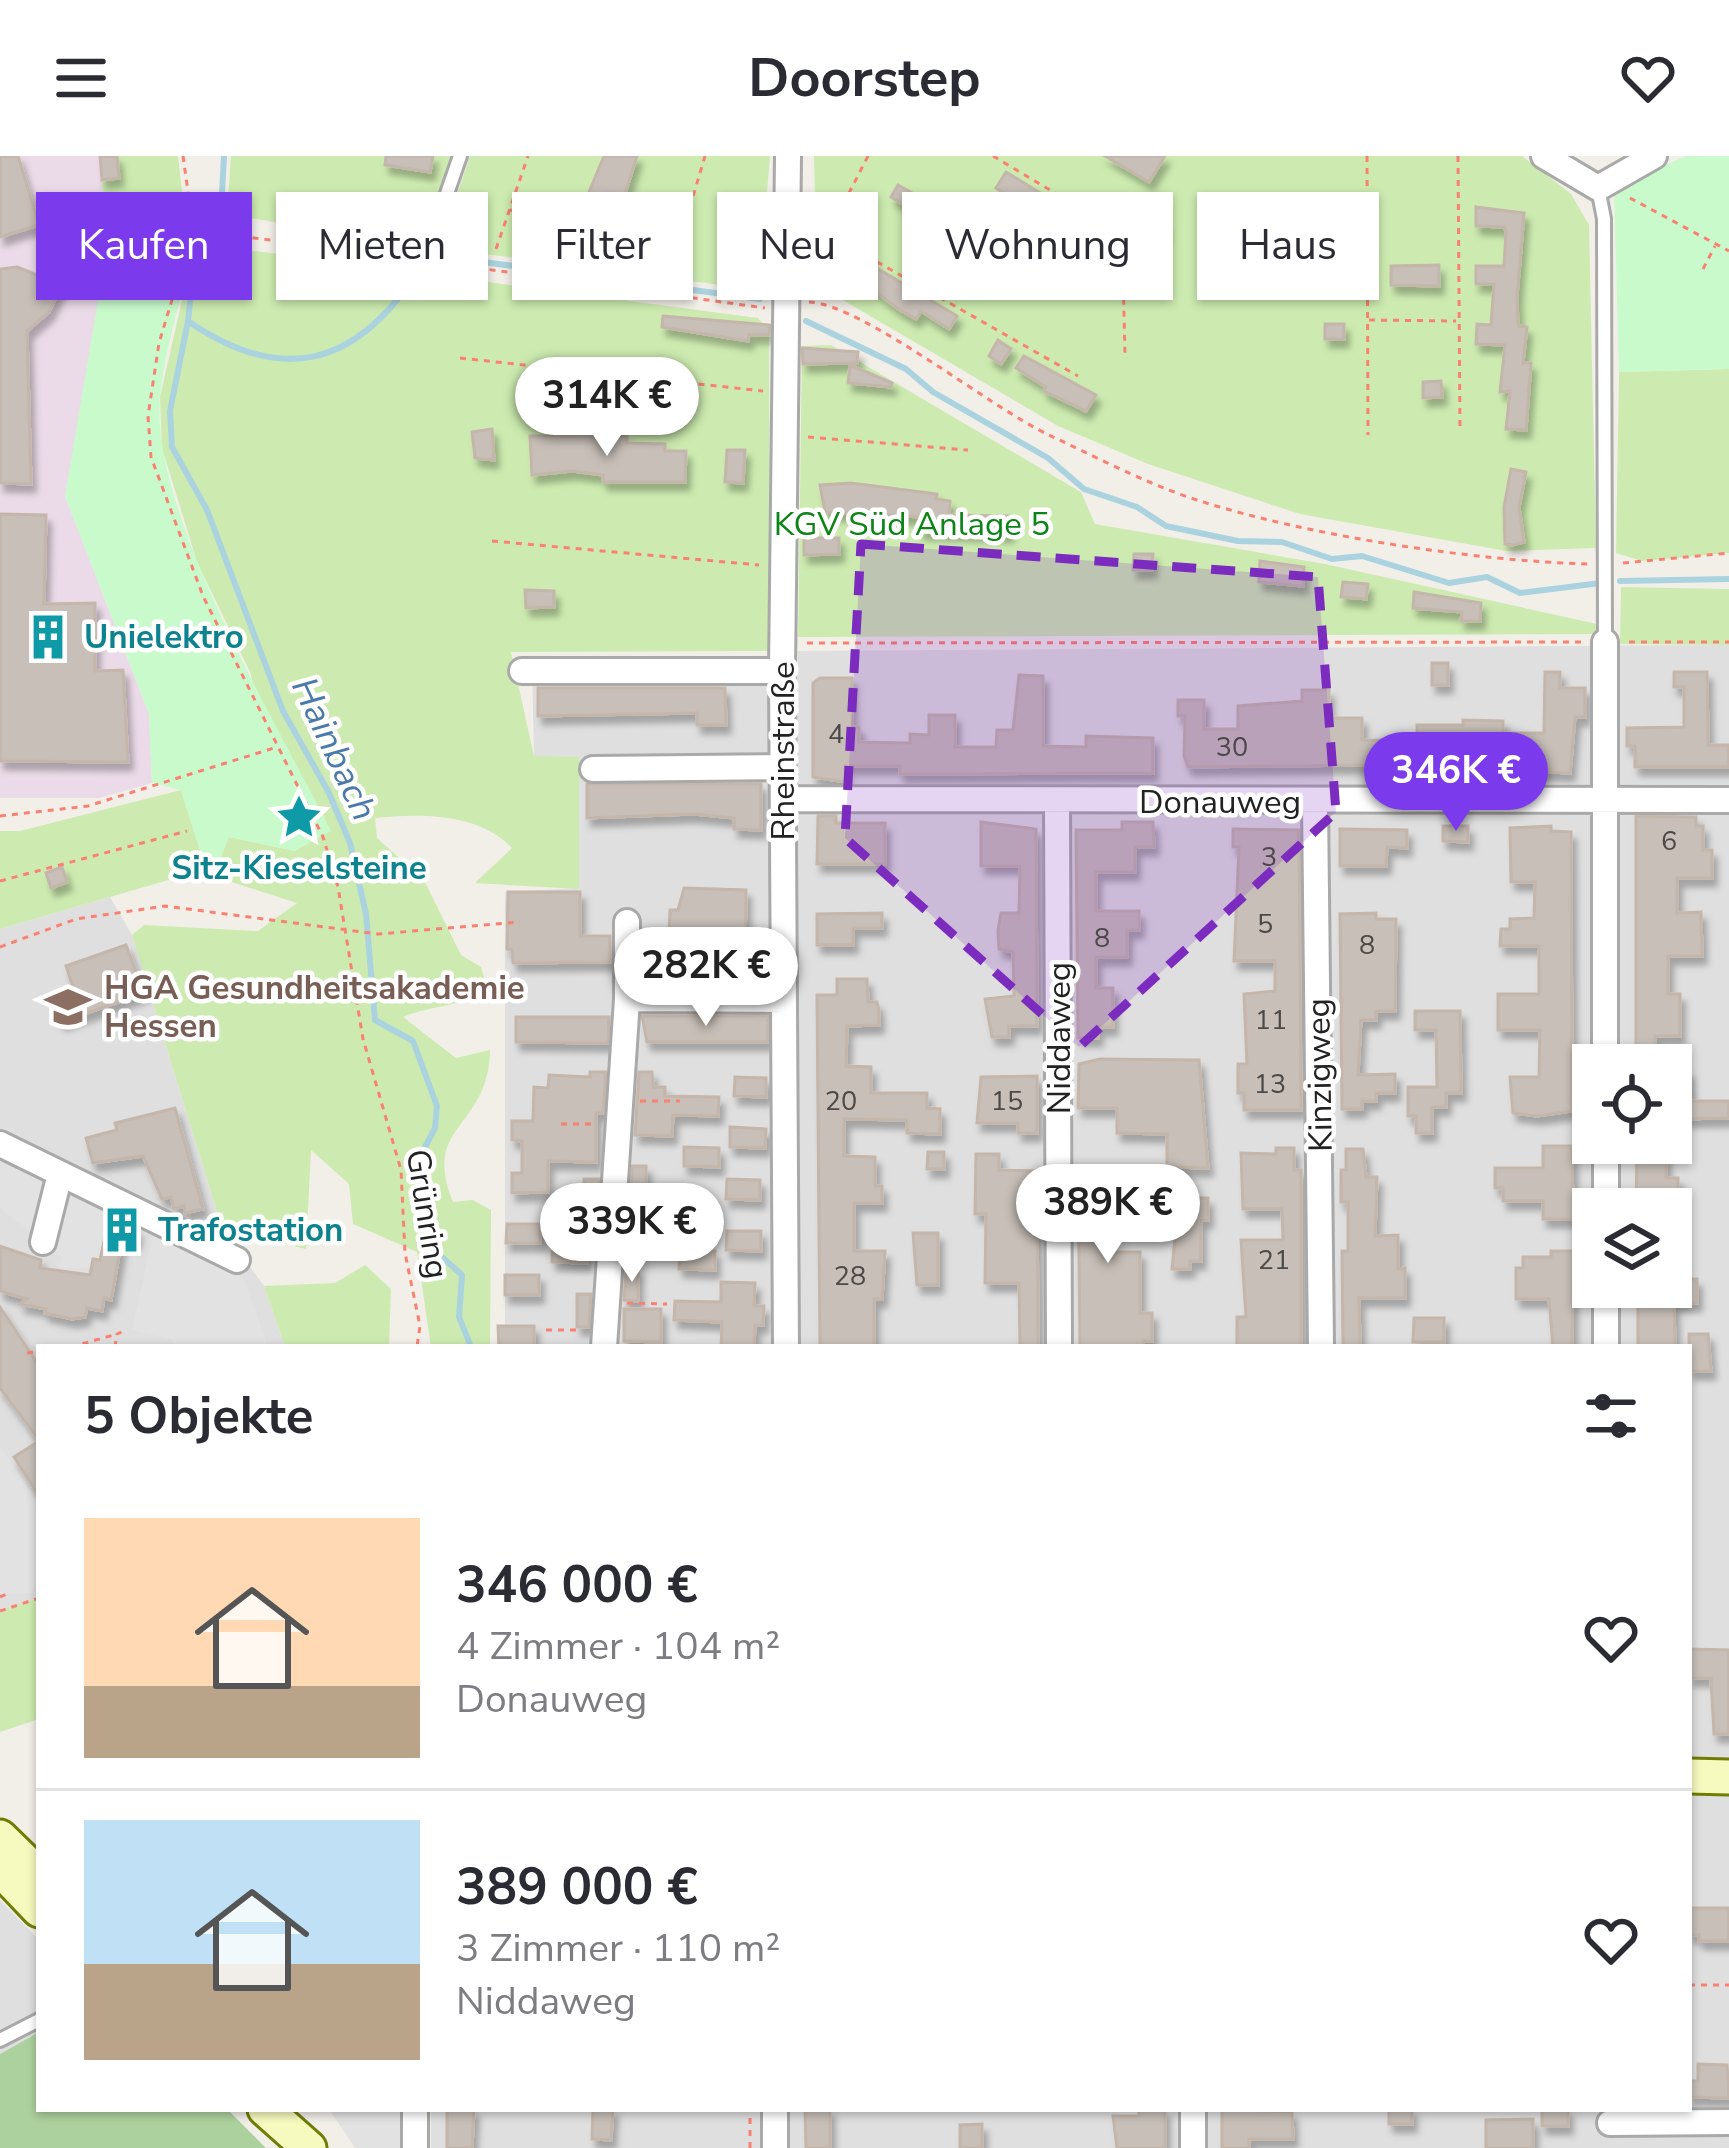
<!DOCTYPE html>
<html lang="de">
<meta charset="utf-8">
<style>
:root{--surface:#fff;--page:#f7f7f7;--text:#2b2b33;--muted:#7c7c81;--line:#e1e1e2;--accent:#7c3aed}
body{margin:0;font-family:"Nunito Sans",sans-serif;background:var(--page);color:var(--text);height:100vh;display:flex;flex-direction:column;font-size:45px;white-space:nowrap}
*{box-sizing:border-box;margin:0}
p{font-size:39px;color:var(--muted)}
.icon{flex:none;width:66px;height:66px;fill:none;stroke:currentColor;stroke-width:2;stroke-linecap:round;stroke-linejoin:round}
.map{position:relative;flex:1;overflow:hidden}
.side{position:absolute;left:36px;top:1188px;width:1656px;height:768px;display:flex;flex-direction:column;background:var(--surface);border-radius:0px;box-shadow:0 3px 9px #0004}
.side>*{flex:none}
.top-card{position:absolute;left:36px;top:36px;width:1659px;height:108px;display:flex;gap:24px}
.controls{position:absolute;left:1572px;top:888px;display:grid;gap:24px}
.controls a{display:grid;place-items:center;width:120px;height:120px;border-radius:0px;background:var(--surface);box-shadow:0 3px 9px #0004;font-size:60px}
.price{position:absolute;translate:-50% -102px;padding:0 27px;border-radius:42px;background:#fff;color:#222;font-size:39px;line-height:78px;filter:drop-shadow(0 3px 6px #0008)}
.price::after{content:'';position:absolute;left:50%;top:72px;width:36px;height:27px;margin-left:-18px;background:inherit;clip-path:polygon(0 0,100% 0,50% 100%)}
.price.on{background:var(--accent);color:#fff}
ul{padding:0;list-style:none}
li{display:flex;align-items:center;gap:36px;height:300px;padding:0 48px}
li+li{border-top:3px solid var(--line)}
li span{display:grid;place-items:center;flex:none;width:336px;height:240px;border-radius:0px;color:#555}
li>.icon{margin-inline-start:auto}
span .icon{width:144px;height:144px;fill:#fffc;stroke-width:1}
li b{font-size:51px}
h2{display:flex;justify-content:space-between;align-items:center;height:144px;padding:0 48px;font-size:51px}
.tag{padding:0 42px;border-radius:0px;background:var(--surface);box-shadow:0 3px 9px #0004;font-size:42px;line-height:108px}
.tag.on{background:var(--accent);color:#fff}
header{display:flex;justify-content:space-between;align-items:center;height:156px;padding:0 48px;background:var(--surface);font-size:54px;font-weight:700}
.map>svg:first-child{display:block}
.residential{fill:#e0dfdf;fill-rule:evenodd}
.industrial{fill:#ebdbe8}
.grass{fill:#cdebb0}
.forest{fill:#add19e}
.park{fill:#c8facc}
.parking{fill:#e2e2e2}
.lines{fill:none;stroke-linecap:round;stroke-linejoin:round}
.stream{stroke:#aad3df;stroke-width:6}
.building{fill:#c7bfb8;stroke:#c4b6ab;stroke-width:3;filter:url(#shadow)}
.lane-casing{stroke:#a9a9a9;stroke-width:18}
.street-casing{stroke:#a9a9a9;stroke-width:30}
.secondary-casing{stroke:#707d05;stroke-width:39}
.path{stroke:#fa8072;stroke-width:3;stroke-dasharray:6 6;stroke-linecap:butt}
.lane{stroke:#fff;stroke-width:12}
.street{stroke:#fff;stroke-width:24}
.secondary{stroke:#f7fabf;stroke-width:33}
.marked{fill:#7b2cbf;fill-opacity:0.2;stroke:#7b2cbf;stroke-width:9;stroke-dasharray:24 15;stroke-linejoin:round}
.labels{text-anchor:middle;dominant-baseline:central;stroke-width:9;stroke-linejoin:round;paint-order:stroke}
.number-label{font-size:27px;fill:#4b4948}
.park-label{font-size:33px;fill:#0c8416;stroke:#fff}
.culture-label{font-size:33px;font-weight:bold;fill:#0d838f;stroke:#fff;text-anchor:start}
.street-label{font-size:33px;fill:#222;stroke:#fff}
.education-label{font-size:33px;font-weight:bold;fill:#785e54;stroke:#fff;text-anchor:start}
.water-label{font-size:36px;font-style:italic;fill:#4a7aab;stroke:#fff}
</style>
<header><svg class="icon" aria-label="menu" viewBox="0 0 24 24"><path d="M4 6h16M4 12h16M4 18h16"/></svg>Doorstep<svg class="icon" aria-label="heart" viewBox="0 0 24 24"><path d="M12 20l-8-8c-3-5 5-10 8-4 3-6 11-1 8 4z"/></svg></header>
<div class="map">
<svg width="1729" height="1992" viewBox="0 0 1729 1992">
<defs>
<filter id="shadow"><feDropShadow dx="4.5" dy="8" stdDeviation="3" flood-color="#0004"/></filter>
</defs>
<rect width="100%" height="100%" fill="#f2efe9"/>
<path class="residential" d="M1729,489v1503h-1298v-39h1258v-762h-1184v-455l74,-4v-130l-45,-1 -2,-91 266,-2v-13zM1593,909h78v78h-78zM1593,1053h78v78h-78z
M110,741l22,38 90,293 42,58 21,61h-246v251l-39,12v-681z
M0,1744l39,40v92l-39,22z"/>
<path class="industrial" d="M0,0h100l8,103 -43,237 84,218 3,69 -53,15h-99z"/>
<path class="grass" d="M100,0h78l8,71 -79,20z
M231,0h224l-29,83 -11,7 -188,-32z
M470,0h300l-11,134 -320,-42z
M814,0h708l49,38 18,31 7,323 -90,3 -206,-37 -152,-50 -90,-38 -241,-141z
M195,87l563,75 11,13 1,320 -259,1 23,104 45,1v132l-104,-6 37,-35c-32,-35 -92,-35 -137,-30l2,20 47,42 37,75 20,12 6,20c-31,23 -50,16 -84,30l53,41 34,-8c-1,79 -69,74 -37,152l20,-2 18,10 -1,137h-59l-14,-95 -64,-28 -4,-40 -38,-34 -5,99 -84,-21 -90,-293 12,-10 114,6 39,-28 -69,-22 -9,-20 10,-24 66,14 -45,-179 -53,-110 -35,-114 -2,-51z
M831,189l250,147 14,32 230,40 272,60v10l-799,3 4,-291z
M1729,213v184l-87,8 -26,-8 3,-181z
M1621,431l108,2v56l-109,-1z
M181,634l25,79 -206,60v-98h20z
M365,1109l26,24 -2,58h-104l-21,-61 71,-3z
M39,1442v121l-39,13v-122z"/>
<path class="forest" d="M39,1876v77h188l39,39h-266v-94z"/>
<path class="park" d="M1686,0h43v213l-110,3 -5,-184z
M186,71l9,16c-12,50 -30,102 -35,153 -11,115 118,330 171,435l-36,20 -66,-14 -10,24 -13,8 -25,-79 -29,-7 -3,-69 -84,-218 42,-249z"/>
<path class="parking" d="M0,988l60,30 -17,68 -43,-34z
M62,1025l42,24 2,62 -47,1 3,-12 -18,-5z
M154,1074l83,30 31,87h-89l-9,-8 -38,-9z
M0,1291l39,55v70l-6,21 -33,1z
M329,1953h72l1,39h-47z"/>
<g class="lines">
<path class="stream" d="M224,0l-2,37 -21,17 -13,111 -18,90 2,36 35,63 76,201 46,82 21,50 16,71 9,106 38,21 24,65 -2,22 -15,29 4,84 38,34 -3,42 12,30
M438,100l322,43
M188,165c93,64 167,46 228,-47
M806,165l100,48 27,23 115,66 36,31 53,18 29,19 72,15 44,1 50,17 30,-3 87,27 38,-6 33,16 81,-10
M1620,425l109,-2"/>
</g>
<path class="building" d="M0,0h18l21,69 -39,12z
M100,0h17l2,22 -17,2z
M386,0h47l-3,16 -45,-7z
M604,0h33l-12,38 -19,-1 -7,21 -17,-5z
M1105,0h60l-16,26z
M1006,16l110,67 -11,18 -6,-3 -5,9 -17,-11 6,-10 -87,-54z
M898,29l30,17 -8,13 -29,-18z
M750,42l16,6 -2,21 -21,-8z
M1476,51l48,6 -7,84 1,29 9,1 -4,36h8l-5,67 -20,-1 4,-38 -10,1 5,-47 -29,-1 1,-20 14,1 3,-41h-18v-18h28l2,-35 -2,-4 -28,-1z
M1149,65l15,1v14l-16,25z
M991,85l17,10 -9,15 -17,-12z
M850,96l107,64 -8,13 -28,-18 -5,8 -16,-9 -59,-44z
M1320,109h22v17h-21z
M1439,109v21l-48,-1v-19z
M17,111l45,18 -13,27 -22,19 4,153 -31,-1v-214z
M663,160l107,9 -1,10h-20l-1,6 -86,-14z
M1325,168h19v15h-19z
M998,184l13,9 -10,15 -12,-8z
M802,192l56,4 -1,11 -54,1z
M1024,200l72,39 -10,16 -42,-20 2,-4 -30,-19z
M850,209l42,18 -1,4 -43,-4z
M1441,225l1,16 -19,1v-16z
M492,273l2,31 -19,-2 -3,-26z
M530,280h97v7l38,1v7h21l-1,31h-82v-7l-31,-4 -40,4z
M727,294h18l-2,33 -18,-1z
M1511,313l15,3 -7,35 5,35 -11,3 -8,-1 -1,-37z
M851,327l86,11 -1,5 14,2 -1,14 60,1v18l-89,-3 1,-14 -96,-5 -5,-27z
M0,358l46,1 -2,89 51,-1v68l28,-1 5,92 -128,-1z
M804,382h35v16l-35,1z
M1134,398h19l-1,16h-19z
M1260,405l44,6 -1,19 -44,-4z
M1343,426l25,2 -2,15 -25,-2z
M525,434l29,1v16l-28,1z
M1414,436l67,11 -1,18h-19l1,-9 -49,-4z
M1432,507h16v22h-16z
M1545,516h15v16h25v29h-10l-5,56 -198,-8 -184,2 -4,-11 1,-40h-7v-16h26v29h34v-23l64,-5v-11h27v28h33v22l55,1v-16h46v-5l40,1v12h41z
M1674,516h33l1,73h21v22h-94v-21h-8v-18l57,-1v-40h-10z
M1019,519l24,1v70l43,1v-11l67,2v35l-253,1v-8h-55l1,16 -33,-5v-94l7,-5h32v49h7v15l51,1v-9l19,1v-20h26v32h41l1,-17h16z
M538,532h187l1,37h-29v-12l-159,3z
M587,628h174v46l-27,-1v-11l-40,-4 -107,4z
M818,660h18v7h49v41h-68z
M1636,660l60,1v9h7v24h9v28h-35v35l24,-1 1,44h-34v38h12v42h-25v29h-19z
M981,666l55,7 1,197h-28v11h-17l-7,-38 29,-3 -1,-44 -14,-3 -1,-19 3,-17h18l1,-47h-39z
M1122,666h31l1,25h-19v25h-39v39h43v19h-12v27h-31v31h17v39h-15v11h-20l-2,-208h46z
M1443,670h25v16l-25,-1z
M1551,670v5l20,1 1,279 -35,5 -24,-3 -3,-36h29l1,-47h-42v-36h41v-48h-39l1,-17h9v-10l24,-1 1,-36h-24l-1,-54z
M1233,673l66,1 2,280h-57v-17h-6v-29h9l-3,-70 31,-3v-30h-41l5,-114h-6z
M1340,673l67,1v18l-20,-1 -1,19h-46z
M62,711l5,15 -16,6 -5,-15z
M684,732l62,2 -1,66 -65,-2v-20h-11l1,-24h8z
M508,736h72v44h30v26l-97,1 -1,-13 -5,-1z
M882,757v15h-29v17h-36v-31z
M1376,757v6h20l-1,92h-19v9h-15l-3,55 37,-1v19h-19v8h-14v8h-20l-2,-195z
M126,789l18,48 -83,29 -8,-22 22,-7 -9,-27z
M837,823h30l1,23h9l2,9v14l-32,1 -1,40 25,1v26h56v15l13,1v25l-33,-1v-13l-63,-1v37l31,1v29h7v17h-28v48h31l-3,48h-8v48h-54l-3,-352h20z
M1415,855h45l1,82h-15v14h-14v26h-16v-17h-8v-29h29l-1,-57h-21z
M642,860h126v26h-121z
M516,861h93l-1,26 -92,-1z
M1100,903l99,1 9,108 -41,-1v-33l-50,-1v-25h-39l1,-44z
M1689,914l1,31h39v17l-51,1v-13h-7v-35z
M590,916h16l-3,41h-7v49l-48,-1v31l-36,1v-20h10v-32l-10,-1v-19h21l1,-34 14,1 1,-13 41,2z
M639,916h13l1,15h12v9l54,1 -1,19 -45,-1 -1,21 -37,-1z
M1037,920v57h-19v-10h-41l4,-46z
M735,921l31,1v19l-32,-1z
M175,952l28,101 -18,4 -1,-7 -10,3 -3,-12 -9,2 -19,-43 -50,7 -7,-25 31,-8 -2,-7z
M730,971l36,2 -1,19 -35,-1z
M1543,990h29l1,73h-30v-18h-40v-13h-8v-20h48z
M684,991l35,1v19l-35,-1z
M1276,992h18v22h7v177h-64v-30h9l-5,-77h42l-1,-31h-39l-2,-56 35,1z
M1346,993h17l3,28h11l-2,59 23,-1v34l7,-1v30h-46l1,49h-17l-1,-96h6v-49h-7v-32h5z
M928,996h16v17h-17z
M976,998h23v16l38,1 1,176h-18l-1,-64h-34l1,-69h-11z
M1637,998h29v24h12v31l-42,-2z
M632,1010h14v41h22l-1,32 -37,-1z
M1078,1014h52v16h11v22h-33l-1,44h33v61h12v28h-9v6h-63z
M584,1023h15l-3,44h-12z
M727,1023l33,1v20l-34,-1z
M679,1042l34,1v20l-35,-1z
M1190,1042h18v22h-7v41h-11v8h-18l6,-62h12z
M109,1062l28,12 -2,12 -13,-3 -11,61 -7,-2 -2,13 -15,-3 -2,9 -13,2 -27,-6 1,-4 -26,-5 7,-5 -27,-8v-45l41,14 -1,8 50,7 3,-16 7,1z
M507,1068h33v19h-34z
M553,1075l35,1 -1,31 -35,-1z
M727,1075h34v20l-35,-1z
M913,1077h25v52h-21z
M680,1094l35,1v19l-36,-1z
M1551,1095h22l-1,96h-19l-4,-48h-33v-31h7v-11h28z
M626,1113h12v32l-14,-1z
M505,1119h34v20h-34z
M1671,1123h26v24h-23l1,44h-37v-60h33z
M721,1126l34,1 -1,23h10l-1,19h-8l-1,22h-33l1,-25 -48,-2 1,-19 46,1z
M577,1138h14l-2,33h-12z
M0,1151l39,59v74l-39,-52z
M624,1153h37v33l-37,-1z
M1414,1162h30v24h-31z
M498,1170h36v20l-35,1z
M1689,1178h19l3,37h-22z
M39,1285v55l-25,-39z
M1689,1493l40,1v84h-15l-3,-56h-22z
M1689,1752h40v33h-30v-6h-10z
M1698,1908l29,1 2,33 -40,-1v-16h9z
M447,1953h27l-2,39h-25z
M593,1953h20l-2,31 -19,-1z
M805,1953h25v39h-24z
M1139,1953h26v39h-48l-4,-32h26z
M1222,1953l70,3 1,27h-44v9h-27z
M1389,1953h23v15h-23z
M1542,1953h26v17h-26z
M1533,1963v29h-47v-28z
M982,1968v24h-22v-23z"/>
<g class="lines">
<g class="lane-casing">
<path id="lane" d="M1598,32l6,31 1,423
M424,104l36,-104
M0,1884l39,-20"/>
</g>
<g class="street-casing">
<path id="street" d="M1544,0l54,32 56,-32
M1605,486v423
M522,515h260
M593,613l189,-2
M783,643l946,1
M1057,646l2,545
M1315,646l6,545
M627,766v77
M1606,987v66
M0,988l237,116
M43,1086l17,-68
M1606,1131v60
M604,1191l23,-348 157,1
M786,1191l-4,-676 6,-515
M415,1953v39
M1610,1967l119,-1
M775,1992v-39
M1193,1992v-39"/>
</g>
<g class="secondary-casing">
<path id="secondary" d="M1689,1620l40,1
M0,1681l39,38
M0,1713l39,41
M265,1953l44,39"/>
</g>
<path class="path" d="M183,0l10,72
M868,0l-40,78 250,142
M993,0l129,77 3,122
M1367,0l1,279
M1458,0l2,272
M1630,42l99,53
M510,54l171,27 24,-81
M193,74l216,28
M193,74l-34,113 -11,73 3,41 52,139 120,241 15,50 25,152 38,131 4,83 15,73 -3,21
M496,93l32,-93
M442,107l323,45
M1703,113l12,-23
M809,146c53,2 182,106 240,133 49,23 100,50 151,66 110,35 274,60 390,63
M1369,164l87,1
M460,202l303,33
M808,281l160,13
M492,385l267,24
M1623,407l106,-10
M1629,486h100
M807,487l776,-1
M0,660l88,-10 186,-58
M0,725l187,-50
M0,791l76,-28 89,-13 213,28 142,-12
M640,945h40
M561,968h34
M634,1047h40
M553,1072h34
M627,1147l40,1
M546,1174h34
M71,1191l46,-13
M115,1191l2,-13 9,-4
M27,1197l12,-2
M0,1441l9,-4
M0,1455l39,-13
M1689,1829h40
M750,1992v-39"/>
<use href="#lane" class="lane"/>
<use href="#street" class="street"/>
<use href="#secondary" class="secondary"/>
</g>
<path class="marked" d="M861,388l457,33 18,235 -257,235 -234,-209z"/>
<defs>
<g id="building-bare" transform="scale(3.6)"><path d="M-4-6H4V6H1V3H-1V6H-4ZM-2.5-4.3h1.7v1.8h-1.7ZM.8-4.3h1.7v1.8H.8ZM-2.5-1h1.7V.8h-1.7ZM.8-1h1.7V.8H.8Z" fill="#0f9aa8" stroke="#fff" stroke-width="2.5" paint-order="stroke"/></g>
<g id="sight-bare" transform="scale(3.6)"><path d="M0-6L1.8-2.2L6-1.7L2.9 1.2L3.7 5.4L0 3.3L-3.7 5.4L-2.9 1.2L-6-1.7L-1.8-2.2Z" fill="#0f9aa8" stroke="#fff" stroke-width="2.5" paint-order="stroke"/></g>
<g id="university-bare" transform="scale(3.6)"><path d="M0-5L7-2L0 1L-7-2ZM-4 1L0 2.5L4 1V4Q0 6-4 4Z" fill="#8d6e63" stroke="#fff" stroke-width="2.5" paint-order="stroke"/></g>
</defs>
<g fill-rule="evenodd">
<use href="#building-bare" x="48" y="481"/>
<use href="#sight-bare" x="299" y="661"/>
<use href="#university-bare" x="68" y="851"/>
<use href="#building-bare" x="122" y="1074"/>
</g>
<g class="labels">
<g class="number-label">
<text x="836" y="578">4</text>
<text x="1232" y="591">30</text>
<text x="1669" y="685">6</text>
<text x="1269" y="701">3</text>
<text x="1265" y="768">5</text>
<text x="1102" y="782">8</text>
<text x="1367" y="789">8</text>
<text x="1271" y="864">11</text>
<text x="1270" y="928">13</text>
<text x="841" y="945">20</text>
<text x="1007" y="945">15</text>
<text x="1274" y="1104">21</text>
<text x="850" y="1120">28</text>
</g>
<g class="park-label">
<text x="912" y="368">KGV Süd Anlage 5</text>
</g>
<g class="culture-label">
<text x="84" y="481">Unielektro</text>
<text x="299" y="712" text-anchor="middle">Sitz-Kieselsteine</text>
<text x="158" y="1074">Trafostation</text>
</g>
<g class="street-label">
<text transform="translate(783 595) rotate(-90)">Rheinstraße</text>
<text x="1220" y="646">Donauweg</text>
<text transform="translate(1059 882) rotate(-90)">Niddaweg</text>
<text transform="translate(1320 919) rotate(-91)">Kinzigweg</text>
<text transform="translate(427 1058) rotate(81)">Grünring</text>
</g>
<g class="education-label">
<text x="104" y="832">HGA Gesundheitsakademie<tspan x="104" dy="38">Hessen</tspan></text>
</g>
<g class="water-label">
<text transform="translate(334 593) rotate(65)">Hainbach</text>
</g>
</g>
</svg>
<div class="controls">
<a><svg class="icon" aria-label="locate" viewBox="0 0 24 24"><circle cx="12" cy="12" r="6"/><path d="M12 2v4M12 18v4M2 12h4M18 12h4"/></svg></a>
<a><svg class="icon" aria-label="layers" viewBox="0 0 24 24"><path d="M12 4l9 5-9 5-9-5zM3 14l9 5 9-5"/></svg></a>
</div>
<b class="price" style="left:607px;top:303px">314K €</b>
<b class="price on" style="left:1456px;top:678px">346K €</b>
<b class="price" style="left:706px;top:873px">282K €</b>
<b class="price" style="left:1108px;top:1110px">389K €</b>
<b class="price" style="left:632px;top:1129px">339K €</b>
<div class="top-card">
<a class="tag on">Kaufen</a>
<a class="tag">Mieten</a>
<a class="tag">Filter</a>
<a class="tag">Neu</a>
<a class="tag">Wohnung</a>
<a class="tag">Haus</a>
</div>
<section class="side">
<h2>5 Objekte<svg class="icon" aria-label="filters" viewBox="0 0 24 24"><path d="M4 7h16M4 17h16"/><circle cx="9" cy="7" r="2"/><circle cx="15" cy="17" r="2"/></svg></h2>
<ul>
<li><span style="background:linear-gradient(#ffd9b3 70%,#b9a48a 0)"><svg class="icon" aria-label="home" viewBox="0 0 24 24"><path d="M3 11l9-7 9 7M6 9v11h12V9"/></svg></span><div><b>346 000 €</b><p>4 Zimmer · 104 m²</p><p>Donauweg</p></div><svg class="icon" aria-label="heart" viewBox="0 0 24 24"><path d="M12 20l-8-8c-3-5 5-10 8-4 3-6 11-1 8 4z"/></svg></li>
<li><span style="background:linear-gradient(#bfe0f5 60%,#b9a48a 0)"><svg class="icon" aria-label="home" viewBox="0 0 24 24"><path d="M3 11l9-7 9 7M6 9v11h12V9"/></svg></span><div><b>389 000 €</b><p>3 Zimmer · 110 m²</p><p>Niddaweg</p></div><svg class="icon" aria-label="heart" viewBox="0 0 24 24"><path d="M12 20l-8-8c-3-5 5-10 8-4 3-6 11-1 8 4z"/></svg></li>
</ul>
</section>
</div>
